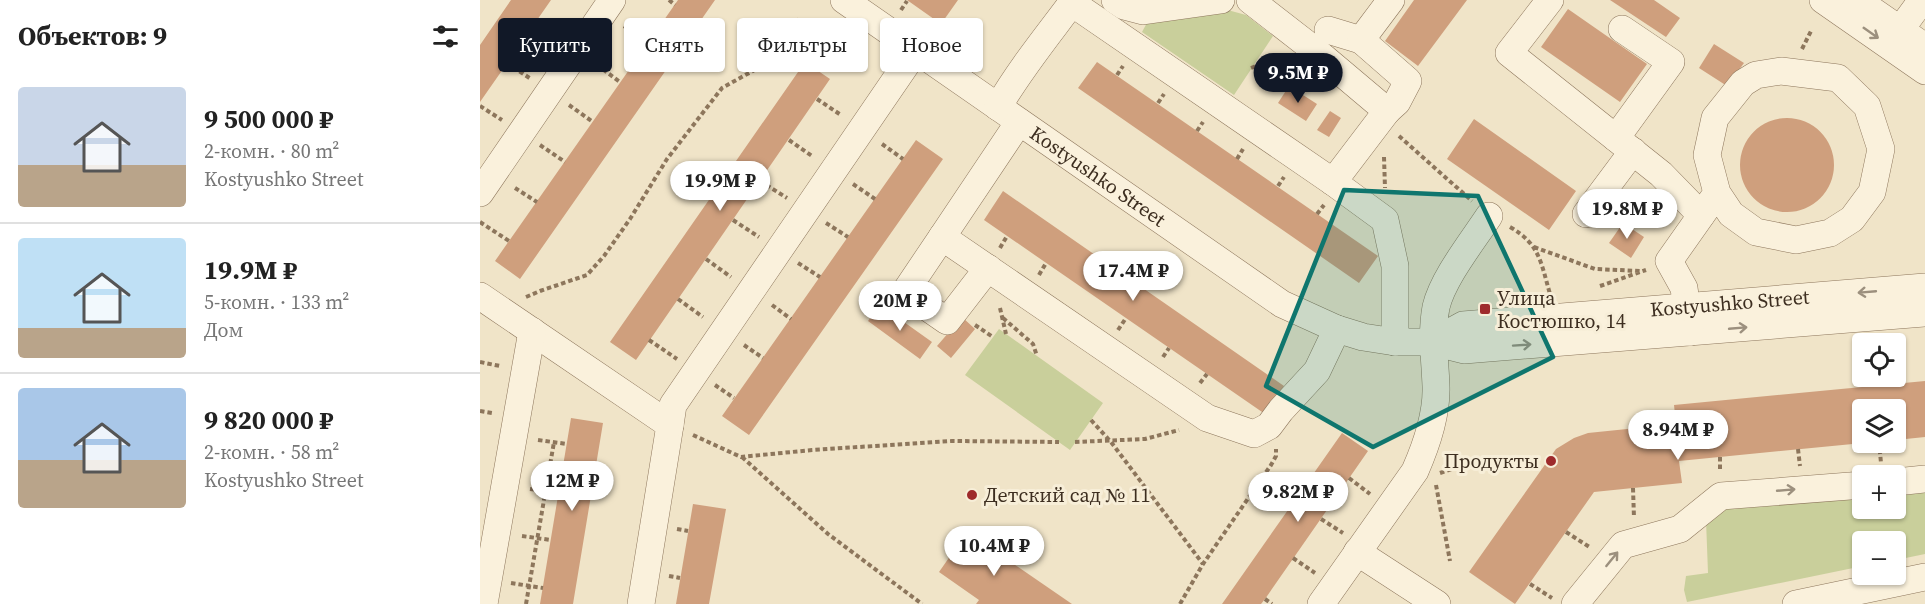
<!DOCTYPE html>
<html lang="ru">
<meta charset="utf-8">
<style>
:root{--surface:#fff;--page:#f2f2f2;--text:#222;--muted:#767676;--line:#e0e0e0;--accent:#111827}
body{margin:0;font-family:"Source Serif 4",serif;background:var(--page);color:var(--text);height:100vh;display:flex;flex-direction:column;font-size:22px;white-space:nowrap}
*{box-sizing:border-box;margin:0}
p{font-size:20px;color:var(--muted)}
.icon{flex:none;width:33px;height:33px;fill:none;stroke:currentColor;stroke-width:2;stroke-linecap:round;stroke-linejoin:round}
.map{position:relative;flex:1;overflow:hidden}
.side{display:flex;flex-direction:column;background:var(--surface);width:480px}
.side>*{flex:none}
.top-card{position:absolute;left:18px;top:18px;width:570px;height:54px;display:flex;gap:12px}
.fabs{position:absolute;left:1372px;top:333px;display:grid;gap:12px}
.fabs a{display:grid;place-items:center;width:54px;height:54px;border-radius:6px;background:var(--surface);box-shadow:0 2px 4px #0004;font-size:30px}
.price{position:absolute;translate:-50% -51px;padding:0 14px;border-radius:21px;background:#fff;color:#222;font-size:20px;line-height:39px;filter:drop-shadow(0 2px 3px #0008)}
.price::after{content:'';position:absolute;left:50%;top:36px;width:18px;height:14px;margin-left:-9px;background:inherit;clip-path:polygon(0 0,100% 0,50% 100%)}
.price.selected{background:var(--accent);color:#fff}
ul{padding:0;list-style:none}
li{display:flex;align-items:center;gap:18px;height:150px;padding:0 18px}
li+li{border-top:2px solid var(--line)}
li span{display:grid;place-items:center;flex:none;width:168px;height:120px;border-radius:6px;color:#555}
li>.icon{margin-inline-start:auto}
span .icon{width:72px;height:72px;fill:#fffc;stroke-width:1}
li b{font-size:26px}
h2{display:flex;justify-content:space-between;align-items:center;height:72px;padding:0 18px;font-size:26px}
.tag{padding:0 21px;border-radius:6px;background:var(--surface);box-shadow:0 2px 4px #0004;font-size:21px;line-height:54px}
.tag.selected{background:var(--accent);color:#fff}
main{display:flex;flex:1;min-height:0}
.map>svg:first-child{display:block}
.green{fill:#c9cf9b}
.building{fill:#cf9f7d}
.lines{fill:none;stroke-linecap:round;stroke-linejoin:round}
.minor-casing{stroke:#8d765c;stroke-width:28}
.path{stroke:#8d765c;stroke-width:4;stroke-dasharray:4.5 3;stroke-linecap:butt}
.minor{stroke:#faf1dc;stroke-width:27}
.oneway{stroke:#9c907e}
.marked{fill:#0f766e;fill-opacity:0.2;stroke:#0f766e;stroke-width:4.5;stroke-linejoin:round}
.poi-dot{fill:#9e2a2b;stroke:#f7eed8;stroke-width:2}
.labels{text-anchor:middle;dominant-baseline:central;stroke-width:6;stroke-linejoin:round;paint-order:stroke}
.street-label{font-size:20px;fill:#3d2e20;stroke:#f7eed8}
.poi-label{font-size:20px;fill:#3d2e20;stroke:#f7eed8;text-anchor:start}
</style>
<main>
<section class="side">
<h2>Объектов: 9<svg class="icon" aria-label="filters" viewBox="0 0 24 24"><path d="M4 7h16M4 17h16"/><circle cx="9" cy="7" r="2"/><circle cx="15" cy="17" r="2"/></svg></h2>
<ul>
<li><span style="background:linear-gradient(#c9d6e8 65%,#b9a48a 0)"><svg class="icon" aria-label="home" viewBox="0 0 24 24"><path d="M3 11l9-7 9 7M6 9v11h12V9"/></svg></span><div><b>9 500 000 ₽</b><p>2-комн. · 80 m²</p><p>Kostyushko Street</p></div></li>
<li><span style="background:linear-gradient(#bfe0f5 75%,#b9a48a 0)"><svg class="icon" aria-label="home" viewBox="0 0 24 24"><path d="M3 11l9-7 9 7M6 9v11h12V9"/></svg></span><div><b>19.9M ₽</b><p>5-комн. · 133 m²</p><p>Дом</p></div></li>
<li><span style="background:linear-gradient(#a9c7e8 60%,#b9a48a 0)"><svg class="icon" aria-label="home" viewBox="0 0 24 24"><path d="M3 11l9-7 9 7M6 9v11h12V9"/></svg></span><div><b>9 820 000 ₽</b><p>2-комн. · 58 m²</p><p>Kostyushko Street</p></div></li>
</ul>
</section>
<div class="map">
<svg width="1445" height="604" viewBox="0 0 1445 604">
<rect width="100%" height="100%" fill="#f0e4c8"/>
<path class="green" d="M744,9l22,6 27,21 -39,59 -92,-63 6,-11z
M519,329l104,74 -33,47 -105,-75z
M1445,487v67l-29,6v-18h-33v24l-176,36 -3,-12 2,-14 22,-3 -2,-53 12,-13 145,-14v15h33v-18z"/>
<path class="building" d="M31,0h40l-71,102v-57z
M198,0h37l-195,279 -25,-18z
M427,0h51l-17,24z
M934,0h53l-49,66 -33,-25z
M1130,0h44l26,18 -14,19z
M1088,9l79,55 -27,38 -79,-55z
M1234,44l30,19 -17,23 -28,-18z
M325,62l25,17 -194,281 -26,-18z
M617,62l281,194 -19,27 -281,-195z
M809,86l28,18 -11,17 -28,-18z
M850,111l11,7 -12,19 -12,-7z
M1260 165a47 47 0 1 1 94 0a47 47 0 1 1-94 0Z
M994,119l102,72 -27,39 -102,-71z
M436,140l27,19 -194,276 -27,-19z
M523,191l281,195 -19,28 -281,-194z
M1143,223l21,14 -13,21 -22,-15z
M400,305l52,37 -12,17 -52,-38z
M482,317l13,12 -24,29 -14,-12z
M1445,381v56l-29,3v-30h-33v33l-184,18 3,22 -88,9 -79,112 -46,-32 87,-123 18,-11 14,-5 88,-9 -2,-19z
M91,418l32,5 -30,181h-33z
M862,433l26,18 -103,148 -4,5h-39z
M213,504l33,5 -17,95h-33z
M487,532l105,72h-96l3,-4 -40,-28z"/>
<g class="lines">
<g class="minor-casing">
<g id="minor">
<path id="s1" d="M364,0l438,304 55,25 26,8 32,5h37l32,8 461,-37"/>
<path d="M635,0l9,6 19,5 78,-11"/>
<path d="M770,0l67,52 70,59 -54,71"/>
<path d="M1070,0l-41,53 152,121 40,41"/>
<path d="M1343,0l102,71"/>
<path d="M1377,0l68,47"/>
<path d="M592,3l261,179 52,38 10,46v76"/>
<path d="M848,30l33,10"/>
<path d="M1420,30l22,-30"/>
<path d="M518,107c22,-38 50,-72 76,-107"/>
<path d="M907,111l10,-9 11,-21 -47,-41 30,-40"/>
<path d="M539,122l-77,115 265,181 47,16 15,-8 12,-16 36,-39 20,-42"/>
<path d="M1136,138l55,-76 -49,-33"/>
<path d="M0,193l132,-193"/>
<path d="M1106,214l47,-63"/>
<path d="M462,237l-37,55 42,29 41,-53"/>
<path d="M0,296l190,129 -29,179"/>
<path d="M1210,332l-6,-44 -15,-27 48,-68 -10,-38 8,-37 28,-35 13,-8 25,-4 57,7 29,28 14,43 -9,43 -20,27 -22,14 -34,7 -40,-8 -25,-18 -14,-21"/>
<path id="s2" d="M952,342l31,-17 462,-38"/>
<path d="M190,425l3,-20 243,-355"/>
<path d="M1416,482l29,-3"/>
<path d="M877,552l80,52"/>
<path d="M4,604l48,-273"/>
<path d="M841,604l94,-133c11,-25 22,-58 21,-85 -1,-27 -5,-52 0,-79 7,-29 36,-65 53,-91"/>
<path d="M1095,604l48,-59 57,-16 41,-33 142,-11"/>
<path d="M1316,604l129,-27"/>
</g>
</g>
<path class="path" d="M189,0l6,5
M421,10l6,-9
M56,22l20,14
M144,26l24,17
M1322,49l9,-18
M27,63l24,16
M117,65l23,17
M771,68l32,-12
M637,75l6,-9
M337,99l24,16
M678,103l6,-9
M89,105l24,17
M0,106l22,14
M717,131l6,-9
M919,136l73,65
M309,140l23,16
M402,144l21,15
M60,145l25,17
M904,157l1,31
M757,159l6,-10
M280,181l27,17
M373,184l22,15
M798,186l6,-9
M35,188l22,14
M837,214l7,-9
M253,220l26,17
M0,222l29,19
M346,223l22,14
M1030,227c30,17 31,36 40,67
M1054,247l61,22 45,2
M520,248l7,-12
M226,259l25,18
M318,263l22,14
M559,275l7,-12
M1120,286l46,-16
M46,297l14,-6 47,-16 17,-19 26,-37 37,-60 55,-71 36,-20 41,-49
M198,299l25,18
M292,305l19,14
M520,308l6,26
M523,318l30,26 4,12
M495,325l18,12
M638,330l8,-12
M169,340l28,19
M264,345l19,13
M683,357l6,-9
M0,362l20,4
M720,383l7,-9
M235,385l19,13
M0,411l12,2
M611,420l20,22 92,122
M213,435l48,22 71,-7 140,-9 107,1
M58,440l29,4
M595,442l70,-3 34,-9
M1399,442l2,21
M1318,449l2,17
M262,457l86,77 94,70
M1240,457v14
M960,473l29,-10 44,4
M869,478l21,16
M956,485l14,76
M1153,488l1,30
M50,489l29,4
M841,519l22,14
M197,529l11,2
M1086,532l25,16
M42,536l29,4
M813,558l22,15
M189,576l11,2
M31,583l32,5
M1050,584l22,14
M785,599l7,5
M46,604l28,-162
M700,604l23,-40 68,-99 5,-9v-7"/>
<use href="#minor" class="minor"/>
</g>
<defs><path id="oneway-shaft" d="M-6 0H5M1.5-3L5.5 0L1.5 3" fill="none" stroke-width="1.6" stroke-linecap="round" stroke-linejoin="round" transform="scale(1.5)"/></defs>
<g class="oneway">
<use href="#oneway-shaft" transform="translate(1391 33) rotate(35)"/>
<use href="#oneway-shaft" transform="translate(1387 292) rotate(175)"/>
<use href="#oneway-shaft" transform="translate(1258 328) rotate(-5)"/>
<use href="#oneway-shaft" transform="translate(1042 345) rotate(-4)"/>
<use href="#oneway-shaft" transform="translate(1306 490) rotate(-5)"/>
<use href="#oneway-shaft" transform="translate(1132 559) rotate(-51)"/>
</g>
<path class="marked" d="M864,190l134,6 75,161 -180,90 -107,-61z"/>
<g class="poi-dot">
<rect x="999" y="303" width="12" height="12" rx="3"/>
<circle cx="1071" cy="461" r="6"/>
<circle cx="492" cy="495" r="6"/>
</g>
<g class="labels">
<g class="street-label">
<text stroke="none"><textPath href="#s1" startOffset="309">Kostyushko Street</textPath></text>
<text stroke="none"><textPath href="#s2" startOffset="303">Kostyushko Street</textPath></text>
</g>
<g class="poi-label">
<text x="1017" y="298">Улица<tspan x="1017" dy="23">Костюшко, 14</tspan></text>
<text x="1059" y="461" text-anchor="end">Продукты</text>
<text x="504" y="495">Детский сад № 11</text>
</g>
</g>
</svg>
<div class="fabs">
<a><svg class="icon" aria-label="locate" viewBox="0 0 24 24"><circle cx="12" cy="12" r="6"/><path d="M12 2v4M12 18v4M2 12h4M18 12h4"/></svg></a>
<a><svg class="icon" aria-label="layers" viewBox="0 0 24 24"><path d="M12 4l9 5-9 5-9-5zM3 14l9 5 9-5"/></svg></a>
<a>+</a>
<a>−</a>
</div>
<b class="price selected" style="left:818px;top:104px">9.5M ₽</b>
<b class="price" style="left:240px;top:212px">19.9M ₽</b>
<b class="price" style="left:1147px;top:240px">19.8M ₽</b>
<b class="price" style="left:653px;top:302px">17.4M ₽</b>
<b class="price" style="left:420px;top:332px">20M ₽</b>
<b class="price" style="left:1198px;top:461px">8.94M ₽</b>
<b class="price" style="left:92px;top:512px">12M ₽</b>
<b class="price" style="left:818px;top:523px">9.82M ₽</b>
<b class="price" style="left:514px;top:577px">10.4M ₽</b>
<div class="top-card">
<a class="tag selected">Купить</a>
<a class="tag">Снять</a>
<a class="tag">Фильтры</a>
<a class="tag">Новое</a>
</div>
</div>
</main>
